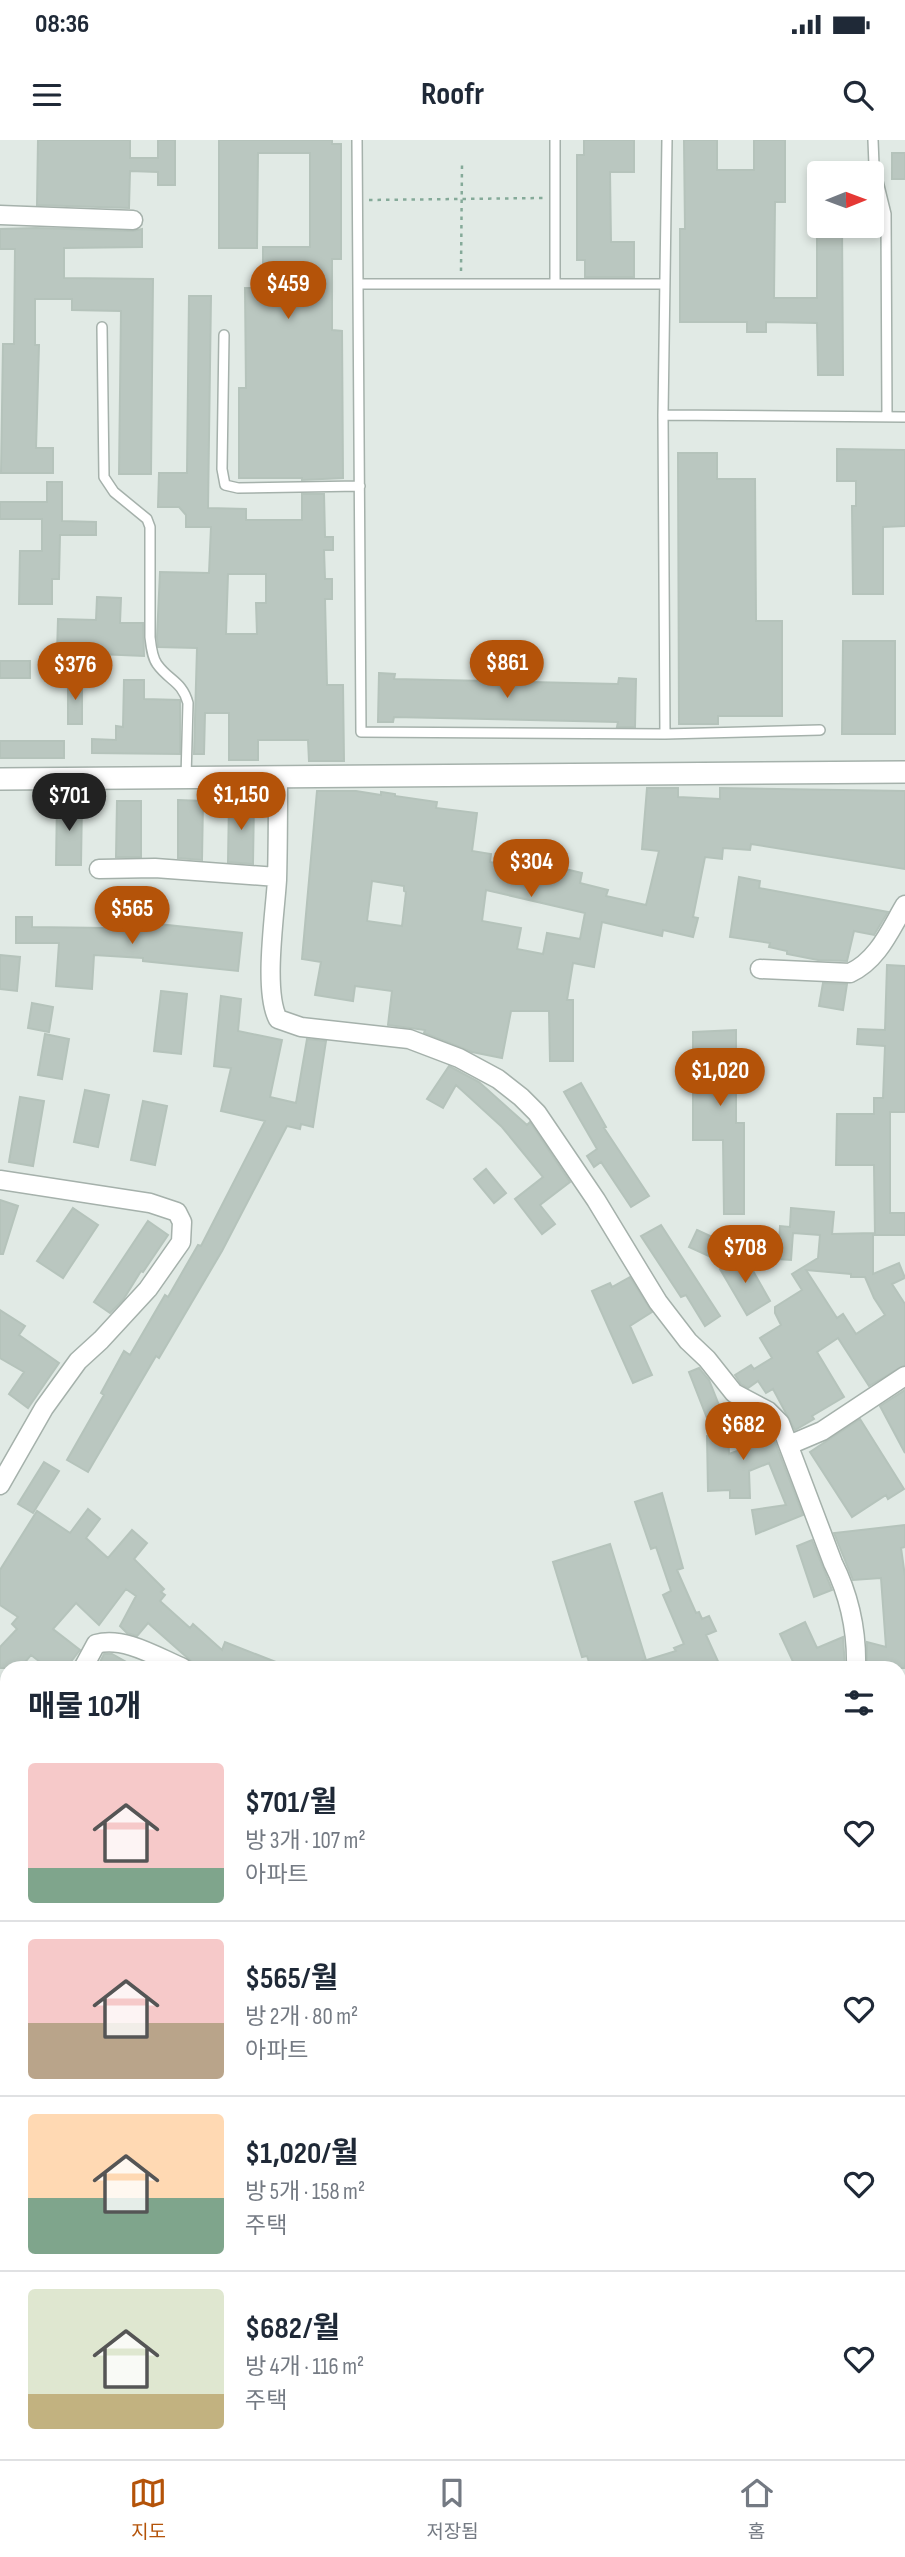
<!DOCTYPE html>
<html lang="ko">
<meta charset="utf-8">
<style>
:root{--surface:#fff;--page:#f2f2f3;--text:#1f2937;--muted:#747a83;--line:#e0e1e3;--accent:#b45309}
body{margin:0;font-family:"Sofia Sans Condensed","Noto Sans KR",sans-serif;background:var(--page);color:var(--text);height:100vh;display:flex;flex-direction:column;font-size:26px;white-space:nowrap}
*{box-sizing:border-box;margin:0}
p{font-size:23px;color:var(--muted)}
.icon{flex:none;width:38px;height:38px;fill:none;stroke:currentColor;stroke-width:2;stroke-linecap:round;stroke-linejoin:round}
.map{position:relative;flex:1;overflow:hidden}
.details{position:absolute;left:0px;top:1521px;width:906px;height:800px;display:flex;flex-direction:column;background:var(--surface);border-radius:21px 21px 0 0;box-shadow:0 4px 10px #0003}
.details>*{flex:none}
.needle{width:46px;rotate:89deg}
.controls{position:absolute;left:807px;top:21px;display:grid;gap:14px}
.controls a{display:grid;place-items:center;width:77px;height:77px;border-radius:7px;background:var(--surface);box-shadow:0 4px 10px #0003;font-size:35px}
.price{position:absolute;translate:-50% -60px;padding:0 16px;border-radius:24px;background:var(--accent);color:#fff;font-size:23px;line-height:46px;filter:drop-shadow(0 2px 4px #0008)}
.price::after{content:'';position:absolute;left:50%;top:42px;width:21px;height:16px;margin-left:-10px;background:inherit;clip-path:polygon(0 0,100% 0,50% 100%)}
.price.selected{background:#222;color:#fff}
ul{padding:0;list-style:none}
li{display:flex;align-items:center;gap:21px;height:175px;padding:0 28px}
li+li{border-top:2px solid var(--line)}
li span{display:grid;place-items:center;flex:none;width:196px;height:140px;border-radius:7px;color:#555}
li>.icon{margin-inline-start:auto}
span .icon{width:84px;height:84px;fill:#fffc;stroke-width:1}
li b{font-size:30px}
h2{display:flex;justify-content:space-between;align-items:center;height:84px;padding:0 28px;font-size:30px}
.status{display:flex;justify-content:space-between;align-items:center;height:49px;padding:0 35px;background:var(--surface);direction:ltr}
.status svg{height:19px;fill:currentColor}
header{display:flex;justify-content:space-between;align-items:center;height:91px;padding:0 28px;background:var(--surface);font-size:32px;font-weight:700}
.tabs{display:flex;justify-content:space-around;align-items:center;height:98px;border-top:2px solid var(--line);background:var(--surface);font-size:19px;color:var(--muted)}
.tabs a{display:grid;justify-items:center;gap:4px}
.tabs .selected{color:var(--accent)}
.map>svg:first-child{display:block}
.green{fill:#bcd9c0}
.building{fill:#bac7c0;stroke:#b5c3bb;stroke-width:2;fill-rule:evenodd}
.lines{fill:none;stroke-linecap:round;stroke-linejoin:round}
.service-casing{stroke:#a5b1ab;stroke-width:12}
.minor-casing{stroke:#a5b1ab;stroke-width:21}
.tertiary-casing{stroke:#a5b1ab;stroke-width:24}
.path{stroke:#85aa99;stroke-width:2.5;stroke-dasharray:3.5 5;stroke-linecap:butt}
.service{stroke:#fff;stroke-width:9}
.minor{stroke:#fff;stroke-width:18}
.tertiary{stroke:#fff;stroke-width:21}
</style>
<div class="status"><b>08:36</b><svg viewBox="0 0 49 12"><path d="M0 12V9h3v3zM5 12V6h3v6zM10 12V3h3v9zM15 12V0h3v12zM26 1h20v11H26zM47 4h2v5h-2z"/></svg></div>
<header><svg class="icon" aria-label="menu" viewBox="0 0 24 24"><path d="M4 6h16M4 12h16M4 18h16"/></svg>Roofr<svg class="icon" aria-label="search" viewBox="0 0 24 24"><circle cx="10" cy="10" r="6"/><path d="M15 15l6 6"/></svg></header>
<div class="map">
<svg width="905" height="2319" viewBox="0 0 905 2319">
<rect width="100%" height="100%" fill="#e1eae5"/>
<path class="green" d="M0,1891h7v423h893v-315h5v320h-905z"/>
<path class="building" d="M38,0h92v18h28v-18h17v45h-17v-13l-28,-1 -1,37 -92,-3z
M219,0h113v4h9v115h-9v71l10,1 1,147 -41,2v-2h-63v-90h7l-1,-100h18v-41h47v-94h-52l-1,95h-38z
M584,0h50v32h-24l1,70h23v35h-49v-17h-8v-105h7z
M684,0h33v30h37v-30h31v62h-10l-1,96h43v-72h25l1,149h-25l-1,-52 -51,-1v10h-19v-10h-67v-93h5z
M892,13h13v26h-13z
M36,88l97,3 9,-2v18l-78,1v30l89,1 -2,195h-32l2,-163 -49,-1v-11h-37v46h4l-3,103h17v25h-52l2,-129h11l1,-95h-15v-20z
M189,156h22l-3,212 38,1v11h56v-26h22l1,43h8v13h-9l1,29h7v20h-7l2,86h16l1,76h-35l-1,-21h-50v20h-29v-47h-24l-1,41h-10l3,-106 -39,-1 -1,-10 3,-65 49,1 2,-46h-25v-12l-7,-8h-21l1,-34h28zM228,434h38v29h-10l1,31h-31z
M837,309l68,1v76l-22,1v67h-30l-1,-88h4v-25h-19z
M678,313h39v26h38l1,142h26v95h-64v8h-39z
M47,342h15v39l34,1v13h-36l-1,44h-7v25h-33l1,-53h22v-32h-42v-17h47z
M97,457l24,1 -1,25h23l1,33 -46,-2v-7l-26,-1 -1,8 -14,-1 1,-34 38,1z
M843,501h52v93h-53z
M0,521h30v17h-30z
M379,533l16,1 -1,5 224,5 1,-6 17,1 -1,48h-18l1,-5 -224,-5 -1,5h-15z
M68,539h14v45h-14z
M124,540h20v19l36,1v54l-88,-1v-14l24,1v-14l7,1z
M0,601h64v17h-64z
M647,648h31v9l42,2v-11l185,3v78l-154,-25 -1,6 -27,-2 -1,11 -17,-2 -12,60 5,1 -5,19 -30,-7 -1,6 -60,-14 -8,45 -21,-4 -6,37h6v61h-23l-1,-50h-38l-9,47 -30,-6 -48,-19 1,-3 -37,-5 4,-34 -37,-5 -2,15 -38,-6 6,-33 -19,-3 15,-168h39l25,4v-3l14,2v2l42,6 -1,6 41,5 -5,38 19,3 -1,8 43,10v-3l9,2 2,-7 38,9 -2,10 28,7 -2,6 40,9 13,-54 -17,-2zM372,741l32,5v5l2,1 -4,34 -35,-5zM486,750l99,23 -5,26 -33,-6 -4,21 -26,-5 4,-21 -39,-7z
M57,660l25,1 -1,64h-25z
M178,660l25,1 -1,59 -24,-2z
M117,661h24v56h-25z
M229,661h25l-1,63 -25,-2z
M739,737l21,4 -1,7 129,24 -14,23 -20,-4 -7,30 -29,-1 -31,-6v-3l-18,-4 1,-4 -40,-6z
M108,772l23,2 -1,7 112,12 -4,38 -95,-10v-3l-49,-3 -2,34 -36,-3 3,-43h-43v-26h16v10l75,1z
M0,815l20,2 -3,34 -17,-2z
M887,825l18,1v146h-15v101h15v22h-30l-1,-70h-38l1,-51h37v-16h9l2,-52 -28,-2 1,-15 27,1z
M823,843l24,1 -4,26 -24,-4z
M161,851l26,3 -6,60 -27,-3z
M221,856l20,3 -3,32 44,9 -12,57 26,6 11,-64 19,2 -13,86 -12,-3 -1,5 -13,-3 -65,125 -63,107 -3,-2 -68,116 -21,-12 37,-65 -3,-2 23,-42 6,4 35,-60 3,2 30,-52 3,1 64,-125 -44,-10 10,-43 -17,-2z
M32,863l21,4 -4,25 -21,-4z
M736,890v93h8v91h-20l-1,-74h-30v-108z
M45,894l24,5 -7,40 -24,-4z
M449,926l30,16 48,43 3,-3 40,60 -30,23 15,19 -13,10 -27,-35 28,-22 -41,-50 -46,-42 -13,23 -16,-9z
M581,943l25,44 -2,1 45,68 -18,11 -30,-45 -7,5 -7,-11 10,-7 -33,-57z
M85,950l24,5 -11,52 -24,-5z
M20,957l24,4 -11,65 -24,-4z
M143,961l24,5 -12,59 -24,-5z
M486,1029l20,24 -12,10 -20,-24z
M0,1060l18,6 -15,48h-3z
M73,1068l25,17 -35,53 -26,-17z
M791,1068l43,4 -2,22 41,-1v41l26,-11 6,15 -13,6 13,20v61l-36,21 -31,-48 -21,14 27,45 -32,19 2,3 -19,11 -22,-41 -7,4 -8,-12 -10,7 -7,-4 -6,-9 16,-10 3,4 18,-11 -12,-20 21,-13 -6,-12v-6l27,-17 -10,-16 26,-16 2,-23 -27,-2 -2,27 -13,-1 2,-33 10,1zM806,1130l45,4v3h14l9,21 11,17 -29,19 -13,-20 -6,4z
M148,1081l20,14 -25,37 -2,-1 -18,29 -13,13 -16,-11z
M661,1085l59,91 -15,10 -19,-31 -5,2 -40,-61z
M697,1090l24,11 -8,17 -24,-11z
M744,1115l26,46 -23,14 -27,-46z
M630,1137l22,35 -22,14 22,49 -19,8 -41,-92 18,-8 2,4z
M0,1170l25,16 -6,9 40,28 -31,45 -19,-14 15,-22 -24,-14z
M699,1228l10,12 19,48 1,26 38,-14 -5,-14 4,-1 4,4 33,86 -47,19 -4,-24 34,-5 -17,-42 -20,8 1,27h-20v-8l-22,1 -1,-55h7l-25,-64z
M905,1250v63l-25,-47z
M860,1279l44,70 -16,10 -2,-4 -34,22 -42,-65z
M44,1322l15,9 -26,42 -15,-9z
M662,1353l21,75 -6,2 19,43 3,-1 3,7 7,-3 7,15 -10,4 15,33h-88v-3l-10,3h-32l-4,-12 -5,1 -29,-95 57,-18 36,116 -12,4 42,-13 -2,-3 10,-4 -21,-49 8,-4 -15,-44 -5,2 -16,-47z
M88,1369l12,10 -14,19 22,20 24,-28 15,13 -13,16 30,30 -3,3 4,3 -5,6 30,27 3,-4 29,26 3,-8 66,26h-92l-51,-45 -11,13 -10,-3 -7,-7 16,-30 -10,-7 -27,36 -23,-22 -23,26 27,21 -14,18h-18l-17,-13 -11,13h-20v-21l17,-18 -5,-5 6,-7 -18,-12v-35l37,-59 33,22z
M905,1385v22l-4,1 4,28v92h-38v-26l19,5 -5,-69 -28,2 -19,-47z
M812,1400l20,50 -18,7 -17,-51z
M805,1482l12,26 26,-11 2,31h-49l-16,-34z
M104,1514h8l25,14h-40z"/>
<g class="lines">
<g class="service-casing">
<path id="service" d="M357,0l4,592 304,2 155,-4
M555,0v143
M873,0l1,25 12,49 1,203
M360,144h304
M102,187l2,150 10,15 33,27 3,8v110c1,9 2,20 7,27 12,17 25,17 31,39l-2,75
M224,195l-2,134 3,16 13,3 122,-2
M663,275l242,2
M665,594l-2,-319 4,-275
M900,2070h5
M0,2126h7
M900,2270l5,1
M196,2314v5
M445,2314v5
M685,2319v-5
M790,2319v-5"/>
</g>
<g class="minor-casing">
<path id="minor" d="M0,75l133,5
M278,636c0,35 0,69 -1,104 -2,34 -14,111 1,139l23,8 108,12 50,19 39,21 23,18 16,16 59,87 62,102 30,39 19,18 27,34 34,18 12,12 53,140c16,32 24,69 23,105
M99,729l56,-1 122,9
M760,829l90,4c28,-13 40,-43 55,-68
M0,1040l150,23 27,9 5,10 -1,20 -33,47 -47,51 -23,21 -34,47 -44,77
M789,1305l33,-14 83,-55
M83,1528l13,-24c28,-8 61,13 87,24
M900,1554l5,-1
M900,1623l5,2
M900,1890h5"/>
</g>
<g class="tertiary-casing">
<path id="tertiary" d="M0,639l905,-7"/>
</g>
<path class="path" d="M369,60l175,-2
M461,131l1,-107"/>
<use href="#service" class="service"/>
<use href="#minor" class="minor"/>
<use href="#tertiary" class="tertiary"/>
</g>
</svg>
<div class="controls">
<a><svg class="needle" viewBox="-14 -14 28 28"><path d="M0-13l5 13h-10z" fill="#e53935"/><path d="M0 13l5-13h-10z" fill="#747a83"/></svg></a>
</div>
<b class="price" style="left:288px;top:181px">$459</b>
<b class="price" style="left:507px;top:560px">$861</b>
<b class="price" style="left:75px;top:562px">$376</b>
<b class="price" style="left:241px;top:692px">$1,150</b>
<b class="price selected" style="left:69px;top:693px">$701</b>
<b class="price" style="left:531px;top:759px">$304</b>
<b class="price" style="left:132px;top:806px">$565</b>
<b class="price" style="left:720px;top:968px">$1,020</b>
<b class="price" style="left:745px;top:1145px">$708</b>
<b class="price" style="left:743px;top:1322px">$682</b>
<section class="details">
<h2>매물 10개<svg class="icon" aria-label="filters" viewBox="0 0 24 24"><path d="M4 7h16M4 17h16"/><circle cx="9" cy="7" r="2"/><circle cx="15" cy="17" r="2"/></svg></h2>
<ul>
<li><span style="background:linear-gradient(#f6c9c9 75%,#7fa58c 0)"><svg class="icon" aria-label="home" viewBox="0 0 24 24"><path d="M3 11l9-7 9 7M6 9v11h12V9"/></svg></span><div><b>$701/월</b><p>방 3개 · 107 m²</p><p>아파트</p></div><svg class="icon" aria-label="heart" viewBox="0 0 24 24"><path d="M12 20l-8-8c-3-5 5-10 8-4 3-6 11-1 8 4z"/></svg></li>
<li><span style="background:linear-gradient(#f6c9c9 60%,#b9a48a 0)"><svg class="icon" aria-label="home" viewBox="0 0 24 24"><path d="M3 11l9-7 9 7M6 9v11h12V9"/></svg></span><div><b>$565/월</b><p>방 2개 · 80 m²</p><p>아파트</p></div><svg class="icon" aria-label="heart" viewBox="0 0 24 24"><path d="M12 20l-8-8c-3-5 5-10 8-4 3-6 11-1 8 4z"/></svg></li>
<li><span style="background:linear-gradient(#ffd9b3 60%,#7fa58c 0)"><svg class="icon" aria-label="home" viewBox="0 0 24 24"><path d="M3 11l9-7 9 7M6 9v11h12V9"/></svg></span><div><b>$1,020/월</b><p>방 5개 · 158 m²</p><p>주택</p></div><svg class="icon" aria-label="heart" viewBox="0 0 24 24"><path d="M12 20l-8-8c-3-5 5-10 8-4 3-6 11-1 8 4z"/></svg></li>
<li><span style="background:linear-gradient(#dfe7d0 75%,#c2b280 0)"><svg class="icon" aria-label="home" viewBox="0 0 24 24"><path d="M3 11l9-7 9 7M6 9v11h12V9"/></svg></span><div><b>$682/월</b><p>방 4개 · 116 m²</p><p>주택</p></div><svg class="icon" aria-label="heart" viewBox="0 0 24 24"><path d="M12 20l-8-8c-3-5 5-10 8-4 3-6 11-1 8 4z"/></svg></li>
</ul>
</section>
</div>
<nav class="tabs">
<a class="selected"><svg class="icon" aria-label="map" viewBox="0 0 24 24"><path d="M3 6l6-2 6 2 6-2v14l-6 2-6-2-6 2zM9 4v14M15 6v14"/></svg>지도</a>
<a><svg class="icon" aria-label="saved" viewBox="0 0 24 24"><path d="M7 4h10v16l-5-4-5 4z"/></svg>저장됨</a>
<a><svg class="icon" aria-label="home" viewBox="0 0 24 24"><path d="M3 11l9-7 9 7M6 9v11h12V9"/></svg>홈</a>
</nav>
